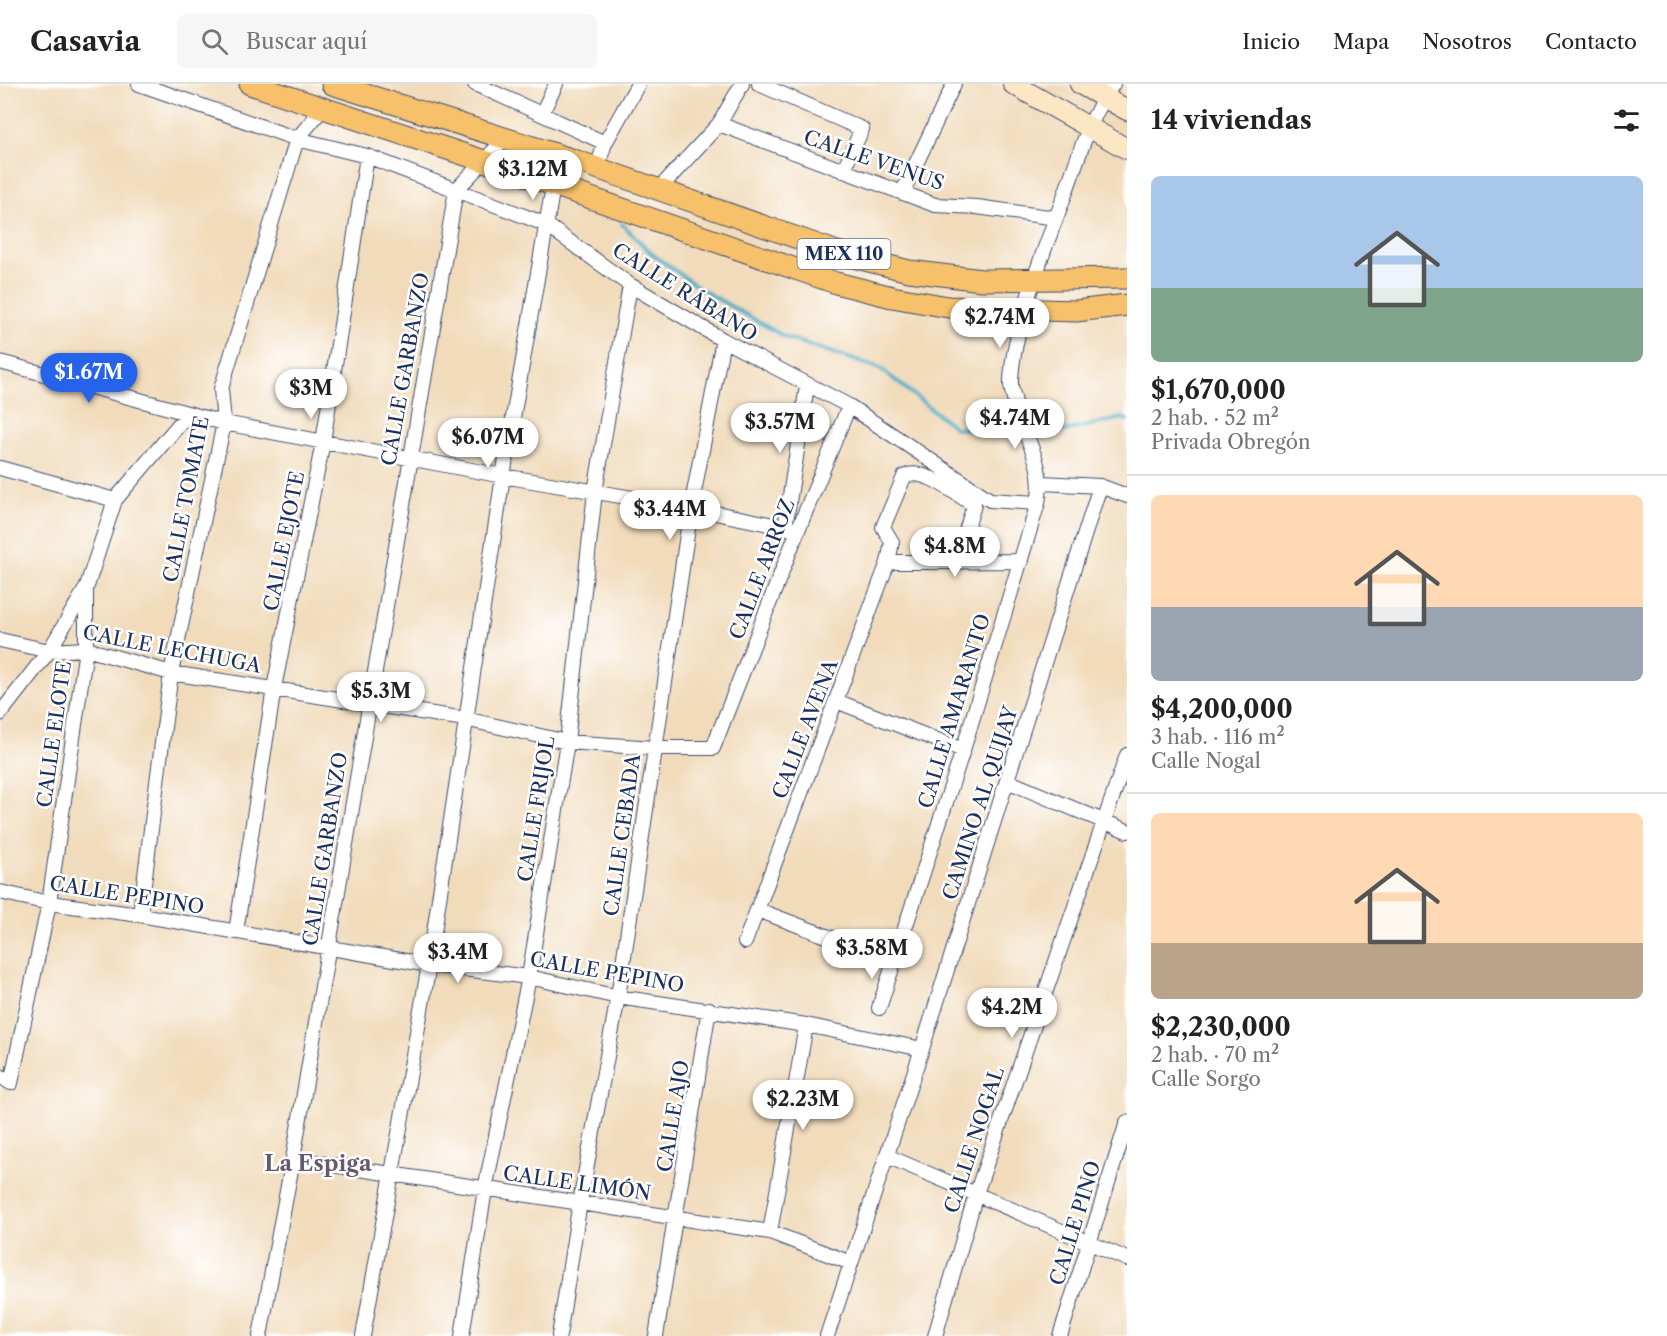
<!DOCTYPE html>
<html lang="es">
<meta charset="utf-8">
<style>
:root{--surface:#fff;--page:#f6f6f6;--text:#222;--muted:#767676;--line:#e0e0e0;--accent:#2563eb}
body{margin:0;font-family:"Libre Caslon Text",serif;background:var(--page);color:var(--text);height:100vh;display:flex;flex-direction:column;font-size:22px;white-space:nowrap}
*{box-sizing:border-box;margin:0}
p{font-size:20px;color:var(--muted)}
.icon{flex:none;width:33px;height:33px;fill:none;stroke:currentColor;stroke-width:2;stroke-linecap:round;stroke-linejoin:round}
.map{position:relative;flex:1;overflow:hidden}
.sheet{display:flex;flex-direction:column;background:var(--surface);width:540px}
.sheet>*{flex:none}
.price{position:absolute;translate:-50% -51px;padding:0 14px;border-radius:21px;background:#fff;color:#222;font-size:20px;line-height:39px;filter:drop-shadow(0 2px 3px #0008)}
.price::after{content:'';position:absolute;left:50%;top:36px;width:18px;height:14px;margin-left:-9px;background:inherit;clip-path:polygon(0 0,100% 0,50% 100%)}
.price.active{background:var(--accent);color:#fff}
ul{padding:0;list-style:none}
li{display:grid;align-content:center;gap:12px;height:318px;padding:0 24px}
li+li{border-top:2px solid var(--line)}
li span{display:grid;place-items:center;height:186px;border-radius:9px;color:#555}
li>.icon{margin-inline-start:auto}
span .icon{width:108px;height:108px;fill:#fffc;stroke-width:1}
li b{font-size:26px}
h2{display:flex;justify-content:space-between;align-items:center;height:72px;padding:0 24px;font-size:26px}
header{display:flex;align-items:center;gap:36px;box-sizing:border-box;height:84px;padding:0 30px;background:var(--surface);border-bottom:2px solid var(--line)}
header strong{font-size:28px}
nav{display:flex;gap:33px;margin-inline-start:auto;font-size:21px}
.search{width:420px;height:54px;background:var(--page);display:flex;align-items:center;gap:15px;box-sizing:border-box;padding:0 21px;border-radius:9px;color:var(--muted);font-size:22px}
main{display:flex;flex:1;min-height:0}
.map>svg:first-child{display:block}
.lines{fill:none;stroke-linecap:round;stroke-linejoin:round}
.stream{stroke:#4caecb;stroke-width:4}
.street-casing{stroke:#3b496c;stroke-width:16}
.secondary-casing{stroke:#3b496c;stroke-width:22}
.primary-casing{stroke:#3b496c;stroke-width:23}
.street{stroke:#fff;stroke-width:14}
.secondary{stroke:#fce6c4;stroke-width:20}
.primary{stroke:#f7c06b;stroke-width:21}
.labels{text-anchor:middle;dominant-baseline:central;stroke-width:5;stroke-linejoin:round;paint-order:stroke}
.shield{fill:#fff;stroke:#5f6d8e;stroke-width:1.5}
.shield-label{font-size:18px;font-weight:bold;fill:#1b2f5e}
.street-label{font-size:20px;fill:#1b2f5e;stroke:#fff}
.quarter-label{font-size:22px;font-weight:bold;fill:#66596c;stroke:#fff}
</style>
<header>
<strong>Casavia</strong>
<div class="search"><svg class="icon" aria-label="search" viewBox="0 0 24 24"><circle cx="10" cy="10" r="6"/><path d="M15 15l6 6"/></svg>Buscar aquí</div>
<nav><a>Inicio</a><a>Mapa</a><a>Nosotros</a><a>Contacto</a></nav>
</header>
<main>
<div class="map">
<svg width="1127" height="1252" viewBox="0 0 1127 1252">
<rect width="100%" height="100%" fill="#fff"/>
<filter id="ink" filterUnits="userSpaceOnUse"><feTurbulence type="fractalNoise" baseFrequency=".0167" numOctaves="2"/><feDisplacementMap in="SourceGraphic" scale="12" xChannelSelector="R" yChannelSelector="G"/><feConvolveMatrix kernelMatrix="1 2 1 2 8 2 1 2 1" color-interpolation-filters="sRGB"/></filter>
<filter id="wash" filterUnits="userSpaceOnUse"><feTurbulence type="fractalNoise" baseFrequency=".008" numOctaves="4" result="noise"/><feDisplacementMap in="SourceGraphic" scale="24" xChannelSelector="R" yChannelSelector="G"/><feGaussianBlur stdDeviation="1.35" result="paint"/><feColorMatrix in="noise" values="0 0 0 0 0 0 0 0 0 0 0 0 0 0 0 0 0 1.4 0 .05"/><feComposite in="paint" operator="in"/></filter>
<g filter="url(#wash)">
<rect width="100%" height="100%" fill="#f1dbbb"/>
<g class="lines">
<path class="stream" d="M622,140l30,30 50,36 85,48 93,30 75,60 66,6
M1032,351l10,1 80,-18 5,2"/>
</g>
</g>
<g filter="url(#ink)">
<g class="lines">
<g class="street-casing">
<path id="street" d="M139,0l158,55 70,17 178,68 85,61 93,55 126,66 141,94 48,3
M475,0l130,59
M759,0l103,45 -19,42
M542,29l14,-29
M719,40l216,81 42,2 79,11
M597,84l8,-25 33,-59
M659,105l60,-65 23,-40
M902,109l52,-109
M0,278l224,61 279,53 188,32 107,22
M0,384l115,32
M1042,399l58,3 27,10
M785,444l22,-142
M888,478l133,-1
M0,556l49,11 37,-2 85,24 294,46 102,23 87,6h59l85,-218 51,-124
M836,617l127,49
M0,630l49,-63 36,-61
M1007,697l120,50
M0,808l49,11 91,12 289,50 100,12 89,20 188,28 116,24
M758,826l137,52
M140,831l31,-242 53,-250 -3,-34 76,-250 26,-31
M236,848l38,-244 49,-246 44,-286
M745,858l143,-380 4,-20 -9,-15 21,-50c18,-12 53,18 70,28l-18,58
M879,924l84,-258 75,-247c8,-40 -13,-62 -23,-100 -1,-7 -5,-15 -4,-22 2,-54 34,-133 53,-184 14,-38 25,-79 49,-113
M0,992l11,7 38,-180 37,-254v-60l29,-89 72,-85
M887,1072l240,103
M293,1075l477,73 81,31
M770,1148l36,-207
M260,1252l33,-177 163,-969 48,-50
M363,1252l66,-371 74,-489 50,-290
M462,1252l23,-147 44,-212 38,-235 28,-250 35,-207
M559,1252l21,-134 38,-205 73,-489 32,-168
M656,1252l53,-327
M827,1252l95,-287 178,-563
M935,1252l41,-142 151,-439
M1060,1252l67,-214"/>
</g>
<g class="secondary-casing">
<path id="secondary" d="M1013,0l114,65
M1080,0l47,26"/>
</g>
<g class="primary-casing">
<path id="primary" d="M250,0l234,77 352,122 56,14 56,10 128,4 51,-6
M332,0l242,76 275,96 60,15 73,9 145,-2"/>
</g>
<use href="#street" class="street"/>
<use href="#secondary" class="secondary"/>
<use href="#primary" class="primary"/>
</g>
</g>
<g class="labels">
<rect class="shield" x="797.5" y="155" width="93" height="30" rx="4.5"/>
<g class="shield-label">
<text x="844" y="170">MEX 110</text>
</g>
<g class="street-label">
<text transform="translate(874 76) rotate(19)">CALLE VENUS</text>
<text transform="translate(685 208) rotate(32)">CALLE RÁBANO</text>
<text transform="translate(405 285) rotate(-80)">CALLE GARBANZO</text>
<text transform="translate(186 415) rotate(-79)">CALLE TOMATE</text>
<text transform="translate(284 457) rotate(-79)">CALLE EJOTE</text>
<text transform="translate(762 485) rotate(-69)">CALLE ARROZ</text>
<text transform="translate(172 565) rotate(11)">CALLE LECHUGA</text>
<text transform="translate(954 627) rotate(-73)">CALLE AMARANTO</text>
<text transform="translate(805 645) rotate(-69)">CALLE AVENA</text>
<text transform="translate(54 650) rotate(-82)">CALLE ELOTE</text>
<text transform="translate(980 719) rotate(-72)">CAMINO AL QUIJAY</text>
<text transform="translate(536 725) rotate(-81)">CALLE FRIJOL</text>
<text transform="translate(622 751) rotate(-82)">CALLE CEBADA</text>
<text transform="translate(325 765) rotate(-81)">CALLE GARBANZO</text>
<text transform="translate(127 811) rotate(9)">CALLE PEPINO</text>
<text transform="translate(607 888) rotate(10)">CALLE PEPINO</text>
<text transform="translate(673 1032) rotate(-81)">CALLE AJO</text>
<text transform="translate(974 1056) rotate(-72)">CALLE NOGAL</text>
<text transform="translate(577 1099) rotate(8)">CALLE LIMÓN</text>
<text transform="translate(1075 1139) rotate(-73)">CALLE PINO</text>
</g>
<g class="quarter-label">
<text x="318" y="1079">La Espiga</text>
</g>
</g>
</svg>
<b class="price" style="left:533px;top:117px">$3.12M</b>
<b class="price" style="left:1000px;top:265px">$2.74M</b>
<b class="price active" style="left:89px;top:320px">$1.67M</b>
<b class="price" style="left:311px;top:336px">$3M</b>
<b class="price" style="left:1015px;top:366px">$4.74M</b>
<b class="price" style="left:780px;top:370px">$3.57M</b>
<b class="price" style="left:488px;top:385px">$6.07M</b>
<b class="price" style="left:670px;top:457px">$3.44M</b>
<b class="price" style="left:955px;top:494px">$4.8M</b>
<b class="price" style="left:381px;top:639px">$5.3M</b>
<b class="price" style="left:872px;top:896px">$3.58M</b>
<b class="price" style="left:458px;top:900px">$3.4M</b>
<b class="price" style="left:1012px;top:955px">$4.2M</b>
<b class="price" style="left:803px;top:1047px">$2.23M</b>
</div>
<section class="sheet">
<h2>14 viviendas<svg class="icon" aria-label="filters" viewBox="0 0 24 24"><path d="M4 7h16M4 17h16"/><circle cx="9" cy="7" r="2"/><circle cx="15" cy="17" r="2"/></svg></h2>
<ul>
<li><span style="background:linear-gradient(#a9c7e8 60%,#7fa58c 0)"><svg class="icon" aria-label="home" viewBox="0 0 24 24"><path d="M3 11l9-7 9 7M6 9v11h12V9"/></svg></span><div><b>$1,670,000</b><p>2 hab. · 52 m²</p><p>Privada Obregón</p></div></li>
<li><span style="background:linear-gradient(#ffd9b3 60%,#9aa5b1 0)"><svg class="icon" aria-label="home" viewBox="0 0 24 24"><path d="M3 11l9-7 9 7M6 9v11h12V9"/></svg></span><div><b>$4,200,000</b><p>3 hab. · 116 m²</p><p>Calle Nogal</p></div></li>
<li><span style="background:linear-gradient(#ffd9b3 70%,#b9a48a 0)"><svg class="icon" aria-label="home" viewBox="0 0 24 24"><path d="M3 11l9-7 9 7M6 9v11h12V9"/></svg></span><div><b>$2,230,000</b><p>2 hab. · 70 m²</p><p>Calle Sorgo</p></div></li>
</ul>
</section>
</main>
